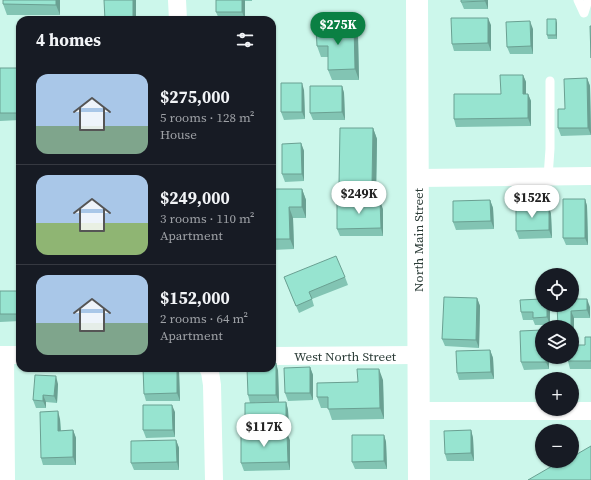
<!DOCTYPE html>
<meta charset="utf-8">
<style>
:root{--surface:#171b24;--page:#20242c;--text:#f1f3f6;--muted:#9ea1a6;--line:#363941;--accent:#0b8043}
body{margin:0;font-family:"Source Serif 4",serif;background:var(--page);color:var(--text);height:100vh;display:flex;flex-direction:column;font-size:15px;white-space:nowrap}
*{box-sizing:border-box;margin:0}
p{font-size:13px;color:var(--muted)}
.icon{flex:none;width:22px;height:22px;fill:none;stroke:currentColor;stroke-width:2;stroke-linecap:round;stroke-linejoin:round}
.map{position:relative;flex:1;overflow:hidden}
.details{position:absolute;left:16px;top:16px;width:260px;height:356px;display:flex;flex-direction:column;background:var(--surface);border-radius:12px;box-shadow:0 1px 3px #0004}
.details>*{flex:none}
.tools{position:absolute;left:535px;top:268px;display:grid;gap:8px}
.tools a{display:grid;place-items:center;width:44px;height:44px;border-radius:50%;background:var(--surface);box-shadow:0 1px 3px #0004;font-size:20px}
.price{position:absolute;translate:-50% -34px;padding:0 9px;border-radius:14px;background:#fff;color:#222;font-size:13px;line-height:26px;filter:drop-shadow(0 1px 2px #0008)}
.price::after{content:'';position:absolute;left:50%;top:24px;width:12px;height:9px;margin-left:-6px;background:inherit;clip-path:polygon(0 0,100% 0,50% 100%)}
.price.on{background:var(--accent);color:#fff}
ul{padding:0;list-style:none}
li{display:flex;align-items:center;gap:12px;height:100px;padding:0 20px}
li+li{border-top:1px solid var(--line)}
li span{display:grid;place-items:center;flex:none;width:112px;height:80px;border-radius:12px;color:#555}
li>.icon{margin-inline-start:auto}
span .icon{width:48px;height:48px;fill:#fffc;stroke-width:1}
li b{font-size:17px}
h2{display:flex;justify-content:space-between;align-items:center;height:48px;padding:0 20px;font-size:17px}
.map>svg:first-child{display:block}
.lines{fill:none;stroke-linecap:round;stroke-linejoin:round}
.lane{stroke:#fff;stroke-width:9}
.street{stroke:#fff;stroke-width:18}
.primary{stroke:#fff;stroke-width:22}
.wall{fill:#82c4b3}
.shaded-wall{fill:#6aa092}
.building{fill:#97e4d0;stroke:#6aa092}
.labels{text-anchor:middle;dominant-baseline:central;stroke-width:4;stroke-linejoin:round;paint-order:stroke}
.street-label{font-size:13px;fill:#2a3b36;stroke:#fff}
</style>
<div class="map">
<svg width="591" height="480" viewBox="0 0 591 480">
<rect width="100%" height="100%" fill="#ccf7eb"/>
<g class="lines">
<path class="lane" d="M578,0l6,13 4,-13
M548,177l2,-28v-68"/>
<path class="street" d="M177,0l1,20
M419,178l172,-2
M0,355h20
M5,355l1,125
M272,356l146,-1
M208,368l2,4 2,13 2,95
M418,411h173"/>
<path class="primary" d="M417,0l2,480"/>
</g>
<path class="wall" d="M3,0h57v15h-53l-4,-11z
M216,0h36v1h-7v18h-26l-3,-7z
M488,0v9h-24l-3,-7z
M557,23v16h-9l-1,-4z
M491,25v26h-37l-2,-7z
M533,29v25h-23l-3,-7z
M358,36l1,44h-27l-4,-10v-13h-7l-4,-11z
M0,68h17l3,7v45l-20,1z
M523,75l3,7v12h2l3,7v25l-75,1 -2,-8 47,-25z
M587,78l3,8 1,49 -30,1 -3,-8 7,-19z
M342,86l2,7 1,27h-32l-3,-7z
M304,90l1,29 -21,1 -3,-8z
M373,128l4,11 -1,56h-33l-4,-11z
M301,143l3,8v30l-19,1 -3,-8z
M272,189h30l4,11v18h-13l1,31 -22,1z
M585,199l2,7 1,39h-22l-3,-7z
M490,200l3,8 1,21 -38,1 -3,-8z
M549,207l2,7 1,24 -33,1 -3,-8z
M383,209v27h-43l-3,-7z
M284,277h61l3,8 -36,14 2,7 -15,7z
M0,291h20v30l-20,1z
M477,298l3,8 -1,42 -34,-2 -3,-7z
M557,305l33,2v11h-16v21h-2v-12z
M550,307v18h-15l-2,-5h-10l-2,-8z
M591,337v32h-21l-2,-8 17,-16z
M490,350l3,8 1,21 -35,1 -2,-7z
M542,357h15v2l-8,1v9l-25,1 -3,-8z
M310,367l3,8v25l-25,1 -3,-8z
M278,370l1,32 -29,1 -2,-8z
M179,371l1,30h-34l-2,-7z
M383,380l1,39 -52,1 -4,-12h-7l-4,-11 41,-15z
M58,384l-1,19 -11,-1v6h-10l-3,-8z
M286,402l2,8 1,19h-41l-3,-7z
M175,412v25l-29,1 -3,-8z
M60,419l1,12 12,-1 3,8v27h-33l-2,-7z
M471,430l2,8 1,23h-27l-2,-7z
M384,435l2,7 1,27h-32l-3,-7z
M176,440l3,8v22h-45l-3,-7z
M290,440v30l-46,1 -3,-8z"/>
<path class="shaded-wall" d="M56,0h4v15l-4,-10z
M133,0h3v20h-3z
M242,0h3v19l-3,-7z
M485,0h3v9l-3,-8z
M488,18l3,7v26l-3,-8z
M556,19l1,4v16l-1,-4z
M530,21l3,8v25l-2,-8z
M354,25l4,11 1,44 -4,-11z
M17,68l3,7v44l-2,-6z
M523,75l3,7v19l-3,-7z
M587,78l3,8 1,49 -3,-7z
M302,83l2,7 1,29 -3,-7z
M342,86l2,7 1,27 -3,-8z
M528,94l3,7v25l-3,-8z
M373,128l4,11 -1,56 -4,-11z
M301,143l3,8v30l-2,-7z
M302,189l4,11v18l-4,-11z
M585,199l2,7 1,39 -3,-7z
M490,200l3,8 1,21 -3,-8z
M380,201l3,8v27l-2,-8z
M289,207l4,11 1,31 -4,-10z
M549,207l2,7 1,24 -3,-8z
M477,298l3,8 -1,42 -3,-8z
M587,299l3,8v11l-3,-8z
M547,305h2l1,2v18l-3,-8z
M571,311l3,7v21l-2,-6v-6h-1z
M490,350l3,8 1,21 -3,-7z
M546,357h2l1,3v9l-3,-7z
M276,363l2,7 1,32 -3,-7z
M310,367l3,8v25l-3,-7z
M177,368h1l1,3 1,30 -3,-8z
M379,369l4,11 1,39 -4,-11z
M56,376l2,8 -1,19 -3,-7z
M43,395l3,7v6l-3,-7z
M286,402l2,8 1,19 -3,-8z
M172,405l3,7v25l-2,-7z
M58,411l2,8 1,19 -3,-7z
M73,430l3,8v27l-3,-8z
M471,430l2,8 1,23 -3,-8z
M287,433l3,7v30l-2,-8z
M384,435l2,7 1,27 -3,-8z
M176,440l3,8v22l-2,-8z"/>
<path class="building" d="M3,0h53v5l-53,-1z
M104,0h29v20h-28z
M216,0h26v12h-26z
M461,0h24v1l-24,1z
M451,18h37v25l-36,1z
M547,19h9v16h-9z
M530,21l1,25 -24,1 -1,-25z
M354,25l1,44 -27,1v-24h-11l-1,-20z
M590,26h1v32z
M0,68h17l1,45h-18z
M500,75h23v19h5v24l-74,1v-25h47z
M587,78l1,50h-30v-19h7l-1,-30z
M281,83h21v29h-21z
M310,86h32v26l-32,1z
M340,128h33l-1,56h-33z
M301,143l1,31h-20v-30z
M272,189h30v18h-13l1,32h-18z
M563,199h22v39h-22z
M490,200l1,21 -38,1v-21z
M380,201l1,27 -44,1v-27z
M516,207h33v23l-33,1z
M336,256l9,21 -36,15 3,7 -16,7 -12,-29z
M0,291h20v23h-20z
M444,297l33,1 -1,42 -34,-1z
M542,299v6h5v12l-14,1v-6h-12l-1,-12z
M572,299h15v11l-16,1v16h-13l-1,-22h15z
M542,330v27h4v5h-25l-1,-31z
M585,337h6v24h-23v-4h4v-12h13z
M490,350l1,22 -34,1 -1,-22z
M272,363h4v32h-28l-1,-27h25z
M310,367v26h-25l-1,-25z
M143,368h34v25l-33,1z
M357,369h22l1,39 -52,1v-12h-11v-14l41,-1z
M35,375l21,1 -2,20 -11,-1v6l-10,-1z
M286,402v19l-41,1v-19z
M143,405h29l1,25h-30z
M58,411v20l15,-1v27l-32,1 -1,-46z
M471,430v23l-26,1 -1,-23z
M287,433l1,29 -47,1v-29z
M352,435h32v26l-32,1z
M176,440l1,22 -46,1v-22z
M591,446v34h-63l26,-15 1,2 10,-6h7v-4z"/>
<g class="labels">
<g class="street-label">
<text transform="translate(418 240) rotate(-90)">North Main Street</text>
<text x="345" y="356">West North Street</text>
</g>
</g>
</svg>
<div class="tools">
<a><svg class="icon" aria-label="locate" viewBox="0 0 24 24"><circle cx="12" cy="12" r="6"/><path d="M12 2v4M12 18v4M2 12h4M18 12h4"/></svg></a>
<a><svg class="icon" aria-label="layers" viewBox="0 0 24 24"><path d="M12 4l9 5-9 5-9-5zM3 14l9 5 9-5"/></svg></a>
<a>+</a>
<a>−</a>
</div>
<b class="price on" style="left:338px;top:46px">$275K</b>
<b class="price" style="left:359px;top:215px">$249K</b>
<b class="price" style="left:532px;top:219px">$152K</b>
<b class="price" style="left:264px;top:448px">$117K</b>
<section class="details">
<h2>4 homes<svg class="icon" aria-label="filters" viewBox="0 0 24 24"><path d="M4 7h16M4 17h16"/><circle cx="9" cy="7" r="2"/><circle cx="15" cy="17" r="2"/></svg></h2>
<ul>
<li><span style="background:linear-gradient(#a9c7e8 65%,#7fa58c 0)"><svg class="icon" aria-label="home" viewBox="0 0 24 24"><path d="M3 11l9-7 9 7M6 9v11h12V9"/></svg></span><div><b>$275,000</b><p>5 rooms · 128 m²</p><p>House</p></div></li>
<li><span style="background:linear-gradient(#a9c7e8 60%,#8fb573 0)"><svg class="icon" aria-label="home" viewBox="0 0 24 24"><path d="M3 11l9-7 9 7M6 9v11h12V9"/></svg></span><div><b>$249,000</b><p>3 rooms · 110 m²</p><p>Apartment</p></div></li>
<li><span style="background:linear-gradient(#a9c7e8 60%,#7fa58c 0)"><svg class="icon" aria-label="home" viewBox="0 0 24 24"><path d="M3 11l9-7 9 7M6 9v11h12V9"/></svg></span><div><b>$152,000</b><p>2 rooms · 64 m²</p><p>Apartment</p></div></li>
</ul>
</section>
</div>
